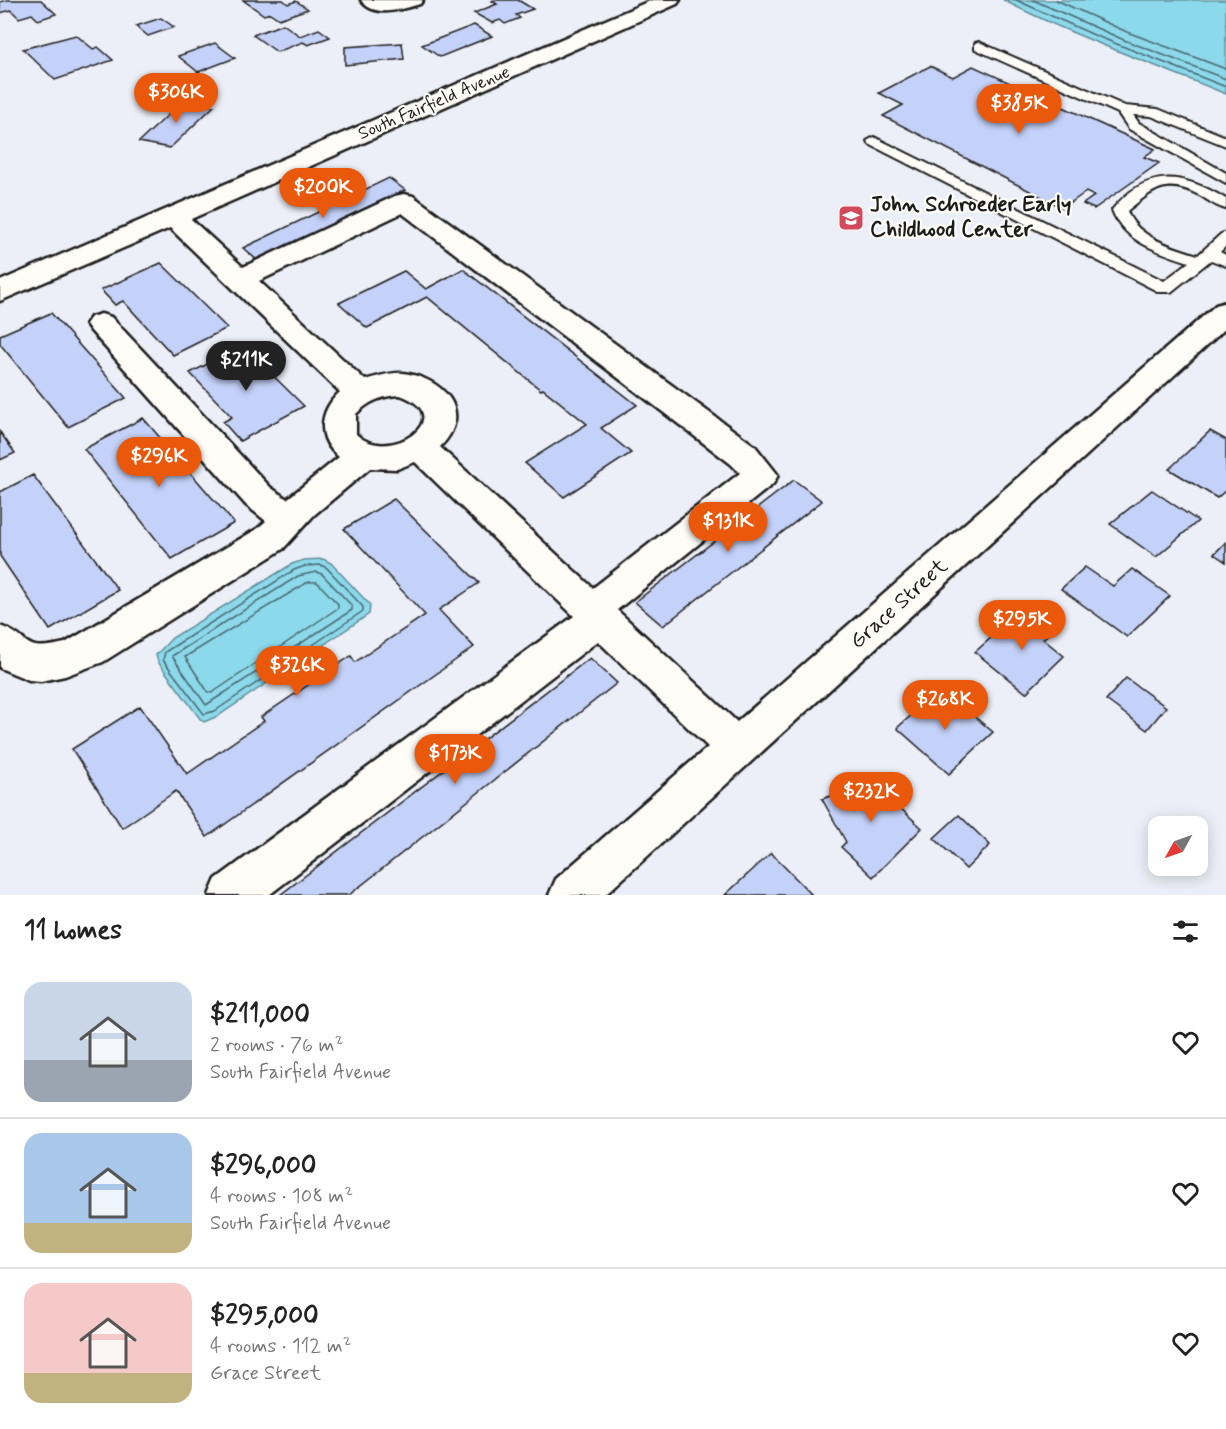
<!DOCTYPE html>
<meta charset="utf-8">
<style>
:root{--surface:#fff;--page:#f6f6f6;--text:#222;--muted:#767676;--line:#e0e0e0;--accent:#ea580c}
body{margin:0;font-family:Mynerve,sans-serif;background:var(--page);color:var(--text);height:100vh;display:flex;flex-direction:column;font-size:22px;white-space:nowrap}
*{box-sizing:border-box;margin:0}
p{font-size:20px;color:var(--muted)}
.icon{flex:none;width:33px;height:33px;fill:none;stroke:currentColor;stroke-width:2;stroke-linecap:round;stroke-linejoin:round}
.map{position:relative;height:895px;overflow:hidden}
.drawer{display:flex;flex-direction:column;background:var(--surface);flex:1}
.drawer>*{flex:none}
.needle{width:39px;rotate:230deg}
.buttons{position:absolute;left:1148px;top:816px;display:grid;gap:12px}
.buttons a{display:grid;place-items:center;width:60px;height:60px;border-radius:12px;background:var(--surface);box-shadow:0 3px 15px #0003;font-size:30px}
.price{position:absolute;translate:-50% -51px;padding:0 14px;border-radius:21px;background:var(--accent);color:#fff;font-size:20px;line-height:39px;filter:drop-shadow(0 2px 3px #0008)}
.price::after{content:'';position:absolute;left:50%;top:36px;width:18px;height:14px;margin-left:-9px;background:inherit;clip-path:polygon(0 0,100% 0,50% 100%)}
.price.active{background:#222;color:#fff}
ul{padding:0;list-style:none}
li{display:flex;align-items:center;gap:18px;height:150px;padding:0 24px}
li+li{border-top:2px solid var(--line)}
li span{display:grid;place-items:center;flex:none;width:168px;height:120px;border-radius:18px;color:#555}
li>.icon{margin-inline-start:auto}
span .icon{width:72px;height:72px;fill:#fffc;stroke-width:1}
li b{font-size:26px}
h2{display:flex;justify-content:space-between;align-items:center;height:72px;padding:0 24px;font-size:26px}
.map>svg:first-child{display:block}
.water{fill:#8cd9eb;stroke:#5f8d98;stroke-width:1.5}
.lines{fill:none;stroke-linecap:round;stroke-linejoin:round}
.shore{stroke:#49686f;stroke-width:1.5}
.building{fill:#c4d1f8;stroke:#1c1c1c;stroke-width:1.5}
.lane-casing{stroke:#1c1c1c;stroke-width:4}
.street-casing{stroke:#1c1c1c;stroke-width:5}
.lane{fill:#fdfcf7;fill-rule:evenodd}
.street{fill:#fdfcf7;fill-rule:evenodd}
.labels{text-anchor:middle;dominant-baseline:central;stroke-width:4.5;stroke-linejoin:round;paint-order:stroke}
.far-street-label{font-size:18px;fill:#1c1c1c;stroke:#fdfcf7}
.poi-label{font-size:22px;font-weight:bold;fill:#1c1c1c;stroke:#fdfcf7;text-anchor:start}
.street-label{font-size:22px;fill:#1c1c1c;stroke:#fdfcf7}
</style>
<div class="map">
<svg width="1226" height="895" viewBox="0 0 1226 895">
<rect width="100%" height="100%" fill="#eceff7"/>
<filter id="ink" filterUnits="userSpaceOnUse"><feTurbulence type="fractalNoise" baseFrequency=".0167" numOctaves="2"/><feDisplacementMap in="SourceGraphic" scale="12" xChannelSelector="R" yChannelSelector="G"/><feConvolveMatrix kernelMatrix="1 2 1 2 8 2 1 2 1" color-interpolation-filters="sRGB"/></filter>
<g filter="url(#ink)">
<path class="water" d="M1003,0h223v94c-75,-31 -151,-57 -223,-94z
M323,559l8,4 39,42 -1,9 -151,102 -14,6 -3,-2 -43,-58 -2,-7 16,-17 120,-74 12,-4z"/>
<g class="lines">
<path class="shore" d="M1016,0l78,35 132,52
M1033,0l91,40 102,39
M1056,0l71,32 99,37
M321,565l6,3 36,39v4l-148,100 -11,3 -41,-54 2,-8 129,-82 11,-4z
M316,572l6,2 30,32v4l-146,95 -34,-49 126,-80z
M308,582h9l21,22v4l-126,85 -4,-1 -23,-35z"/>
</g>
<path class="building" d="M7,0h34l15,14 -18,6 -6,-6 -13,4 -8,-8 -11,3v-11z
M243,0h40l5,4 8,-3 12,8 -29,10 -9,-6 -6,2z
M518,0l15,9 -17,6 4,3 -15,6 -5,-4 -8,3 -18,-10 23,-9 -5,-3 2,-1z
M161,18l13,9 -26,9 -12,-10z
M283,24l17,12 19,-7 11,8 -22,8 -5,-3 -26,10 -24,-17z
M474,25l18,11 -52,21 -18,-12z
M76,35l17,14 5,-2 15,13 -58,20 -32,-31z
M215,43l20,15 -37,14 -20,-16z
M402,43l2,16 -59,6v-18z
M930,66l23,11 20,-11 182,83 -11,8 15,6 -65,46 -11,-5 11,-8 -8,-4 -23,16 -180,-92 20,-11 -24,-12z
M183,101l31,5 -44,42 -31,-6z
M389,178l16,12 -147,71 -15,-13z
M161,263l66,65 -54,27 -50,-54 -8,4 -14,-15z
M463,269l174,136 -36,23 30,25 -67,44 -39,-34 62,-39 -44,-35 -2,1 -114,-93 -60,31 -28,-25 65,-32 22,18z
M51,313l75,85 -58,29 -68,-83v-9z
M243,346l61,60 -64,35 -17,-19 9,-5 -42,-44z
M143,418l91,105 -62,36 -88,-110z
M1210,431l16,9v50l-9,8 -48,-29z
M0,432l15,21 -15,7z
M33,475l85,115 -68,40 -50,-74v-64z
M794,480l28,21 -159,125 -28,-24z
M1152,490l46,31 -42,36 -46,-33z
M394,499l85,84 -40,27 35,37 -267,190 -31,-46 -54,37 -50,-79 68,-43 47,68 77,-53 -3,-4 90,-61 4,6 70,-47 -81,-86z
M1226,542v20l-12,-8z
M1085,567l28,19 19,-17 38,27 -43,41 -66,-48z
M1025,608l29,21 -11,10 21,17 -38,37 -51,-41z
M590,658l27,25 -268,212h-69z
M1126,678l40,29 -19,23 -41,-30z
M941,689l52,43 -44,42 -52,-46z
M878,773l19,32 25,23 -49,49 -32,-30 5,-5 -24,-43 31,-11 -3,-5z
M959,815l31,30 -24,24 -32,-31z
M771,853l41,42h-87z"/>
<g class="lines">
<g class="lane-casing">
<path id="lane" d="M979,42l146,64 33,3 68,28v9l-75,-30 -18,-1 6,8 87,50v10l-97,-54 -11,-16 -143,-64v-6z
M874,137l290,144 25,-19c-30,-10 -65,-20 -77,-52 35,-43 71,-37 114,-11v10c-9,-2 -17,-8 -25,-13 -36,-19 -46,-7 -74,15 10,27 46,36 71,44l23,-21 5,-2v14l-6,6 6,3v11l-15,-6 -40,32h-12l-290,-148 -2,-3z"/>
</g>
<g class="street-casing">
<path id="street" d="M361,0h62l-3,4c-17,5 -46,15 -59,-4z
M652,0h28l-3,4 -486,215 52,48 152,-71 9,-2 9,2 342,250 23,29 -5,9 -156,126 120,112 479,-417 10,-3v26l-621,567h-56l7,-16 152,-132 -110,-106 -329,254h-60l7,-16 358,-263 -159,-154 -18,7 -27,-1 -56,47 -31,34 -180,113 -38,14 -24,5 -12,-1 -29,-12v-42c33,11 19,28 65,17l192,-114 9,-8 -20,-16 -155,-174 -5,-7 5,-7 10,-3 10,3 159,170 17,12 52,-42c-23,-19 -20,-46 1,-65l-170,-164 -170,73v-20zM402,213l329,251 9,9 -147,115 -153,-141c36,-36 2,-69 -37,-74 -12,-1 -26,4 -38,7l-106,-99zM400,395c60,21 -11,71 -44,39v-20c13,-13 26,-18 44,-19z"/>
</g>
<use href="#lane" class="lane"/>
<use href="#street" class="street"/>
</g>
</g>
<defs>
<g id="school-square" transform="scale(1.35)"><rect x="-9" y="-9" width="18" height="18" rx="4" fill="#d1495b" stroke="#fdfcf7"/><path d="M0-5L7-2L0 1L-7-2ZM-4 1L0 2.5L4 1V4Q0 6-4 4Z" fill="#fff"/></g>
</defs>
<g fill-rule="evenodd">
<use href="#school-square" x="851" y="218"/>
</g>
<g class="labels">
<g class="far-street-label">
<text transform="translate(434 103) rotate(-23)">South Fairfield Avenue</text>
</g>
<g class="poi-label">
<text x="870" y="205">John Schroeder Early<tspan x="870" dy="25">Childhood Center</tspan></text>
</g>
<g class="street-label">
<text transform="translate(899 604) rotate(-42)">Grace Street</text>
</g>
</g>
</svg>
<div class="buttons">
<a><svg class="needle" viewBox="-14 -14 28 28"><path d="M0-13l5 13h-10z" fill="#e53935"/><path d="M0 13l5-13h-10z" fill="#767676"/></svg></a>
</div>
<b class="price" style="left:176px;top:124px">$306K</b>
<b class="price" style="left:1019px;top:135px">$385K</b>
<b class="price" style="left:323px;top:219px">$200K</b>
<b class="price active" style="left:246px;top:392px">$211K</b>
<b class="price" style="left:159px;top:488px">$296K</b>
<b class="price" style="left:728px;top:553px">$131K</b>
<b class="price" style="left:1022px;top:651px">$295K</b>
<b class="price" style="left:297px;top:697px">$326K</b>
<b class="price" style="left:945px;top:731px">$268K</b>
<b class="price" style="left:455px;top:785px">$173K</b>
<b class="price" style="left:871px;top:823px">$232K</b>
</div>
<section class="drawer">
<h2>11 homes<svg class="icon" aria-label="filters" viewBox="0 0 24 24"><path d="M4 7h16M4 17h16"/><circle cx="9" cy="7" r="2"/><circle cx="15" cy="17" r="2"/></svg></h2>
<ul>
<li><span style="background:linear-gradient(#c9d6e8 65%,#9aa5b1 0)"><svg class="icon" aria-label="home" viewBox="0 0 24 24"><path d="M3 11l9-7 9 7M6 9v11h12V9"/></svg></span><div><b>$211,000</b><p>2 rooms · 76 m²</p><p>South Fairfield Avenue</p></div><svg class="icon" aria-label="heart" viewBox="0 0 24 24"><path d="M12 20l-8-8c-3-5 5-10 8-4 3-6 11-1 8 4z"/></svg></li>
<li><span style="background:linear-gradient(#a9c7e8 75%,#c2b280 0)"><svg class="icon" aria-label="home" viewBox="0 0 24 24"><path d="M3 11l9-7 9 7M6 9v11h12V9"/></svg></span><div><b>$296,000</b><p>4 rooms · 108 m²</p><p>South Fairfield Avenue</p></div><svg class="icon" aria-label="heart" viewBox="0 0 24 24"><path d="M12 20l-8-8c-3-5 5-10 8-4 3-6 11-1 8 4z"/></svg></li>
<li><span style="background:linear-gradient(#f6c9c9 75%,#c2b280 0)"><svg class="icon" aria-label="home" viewBox="0 0 24 24"><path d="M3 11l9-7 9 7M6 9v11h12V9"/></svg></span><div><b>$295,000</b><p>4 rooms · 112 m²</p><p>Grace Street</p></div><svg class="icon" aria-label="heart" viewBox="0 0 24 24"><path d="M12 20l-8-8c-3-5 5-10 8-4 3-6 11-1 8 4z"/></svg></li>
</ul>
</section>
